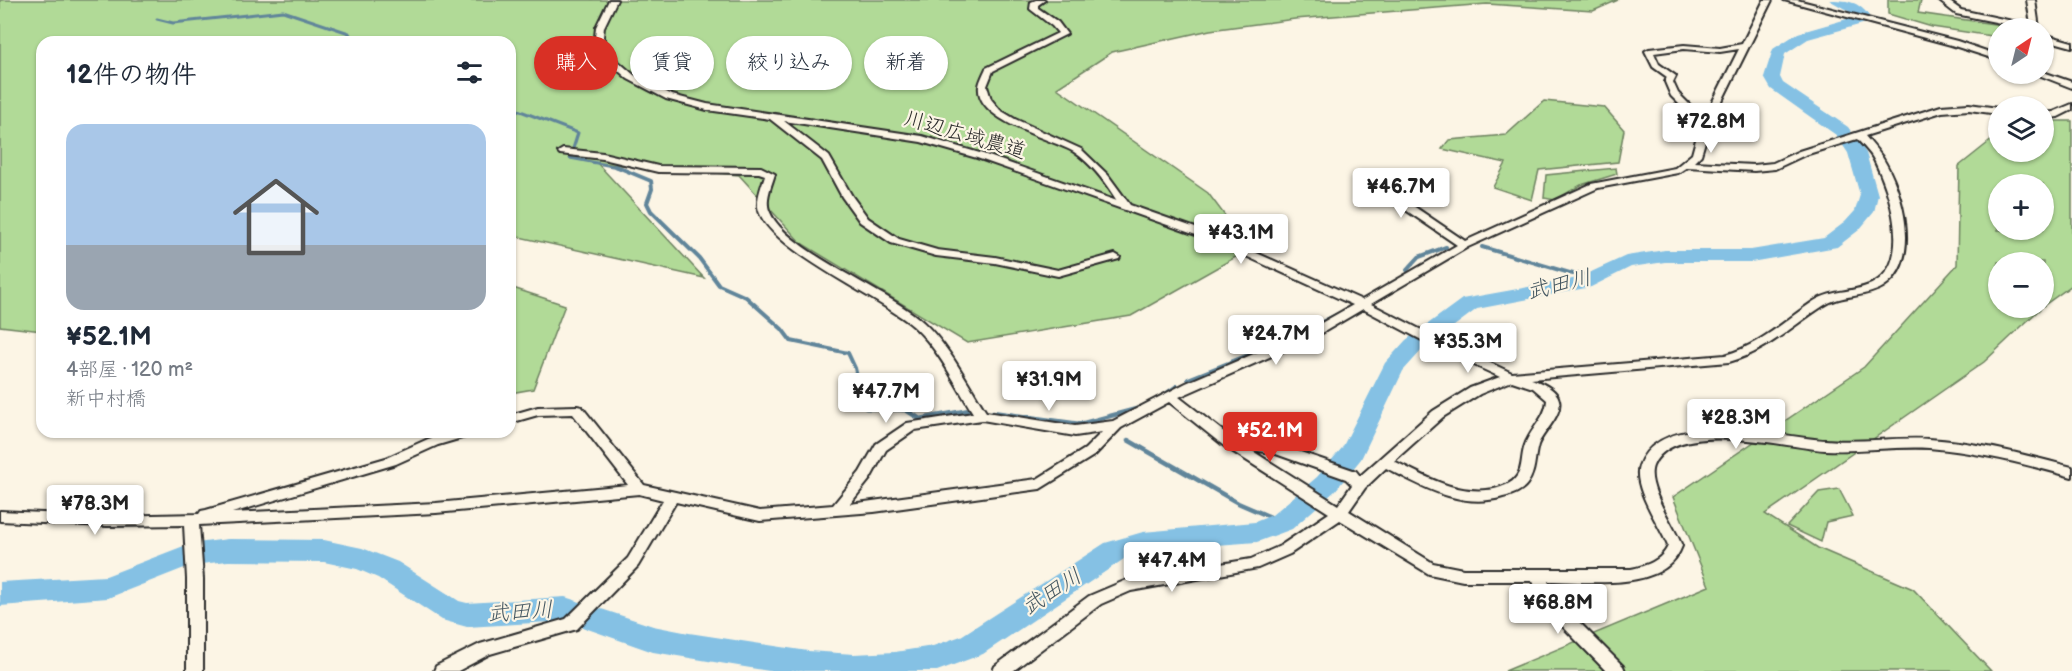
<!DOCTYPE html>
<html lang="ja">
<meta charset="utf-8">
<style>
:root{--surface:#fff;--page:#f6f6f7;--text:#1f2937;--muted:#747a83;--accent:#d93025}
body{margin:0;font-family:"Balsamiq Sans","Klee One",sans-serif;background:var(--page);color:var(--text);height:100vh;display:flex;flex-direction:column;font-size:22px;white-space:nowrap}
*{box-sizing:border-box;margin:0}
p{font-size:20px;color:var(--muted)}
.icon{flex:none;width:33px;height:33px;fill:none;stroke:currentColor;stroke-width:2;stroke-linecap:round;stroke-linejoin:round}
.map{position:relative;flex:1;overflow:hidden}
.details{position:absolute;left:36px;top:36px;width:480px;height:402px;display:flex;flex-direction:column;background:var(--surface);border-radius:18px;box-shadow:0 2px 4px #0004}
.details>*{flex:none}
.top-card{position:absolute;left:534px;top:36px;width:570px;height:54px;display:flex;gap:12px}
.needle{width:39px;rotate:35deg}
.buttons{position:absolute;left:1988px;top:18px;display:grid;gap:12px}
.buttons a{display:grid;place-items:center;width:66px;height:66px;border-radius:50%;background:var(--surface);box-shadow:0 2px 4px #0004;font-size:30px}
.price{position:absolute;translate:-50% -51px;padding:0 14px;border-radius:6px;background:#fff;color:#222;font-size:20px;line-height:39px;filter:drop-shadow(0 2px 3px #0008)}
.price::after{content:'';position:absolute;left:50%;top:36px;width:18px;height:14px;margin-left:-9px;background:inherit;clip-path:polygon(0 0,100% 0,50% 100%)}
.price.on{background:var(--accent);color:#fff}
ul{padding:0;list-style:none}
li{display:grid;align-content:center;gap:12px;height:318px;padding:0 30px}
li span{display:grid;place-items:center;height:186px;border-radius:18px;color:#555}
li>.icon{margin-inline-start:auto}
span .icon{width:108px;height:108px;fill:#fffc;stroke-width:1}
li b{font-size:26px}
h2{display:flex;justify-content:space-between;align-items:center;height:72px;padding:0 30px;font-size:26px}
.pill{padding:0 21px;border-radius:27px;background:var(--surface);box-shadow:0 2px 4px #0004;font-size:21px;line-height:54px}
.pill.on{background:var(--accent);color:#fff}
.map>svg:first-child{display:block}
.green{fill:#b1da97;stroke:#6e8261;stroke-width:1.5;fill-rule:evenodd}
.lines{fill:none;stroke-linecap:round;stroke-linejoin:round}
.stream-far2{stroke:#61859a;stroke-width:3}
.stream-far1{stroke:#61859a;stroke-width:4}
.stream{stroke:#61859a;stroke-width:4.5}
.river{fill:#85c1e4;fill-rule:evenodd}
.minor-casing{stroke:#2b2b2b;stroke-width:4}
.minor{fill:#fcf5e5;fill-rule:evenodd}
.labels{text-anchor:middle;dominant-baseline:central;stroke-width:4.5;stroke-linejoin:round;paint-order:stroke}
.street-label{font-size:21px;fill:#2b2b2b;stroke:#fcf5e5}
.water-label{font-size:22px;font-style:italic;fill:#465862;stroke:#fcf5e5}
</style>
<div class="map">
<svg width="2072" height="671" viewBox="0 0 2072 671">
<rect width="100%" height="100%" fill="#fcf5e5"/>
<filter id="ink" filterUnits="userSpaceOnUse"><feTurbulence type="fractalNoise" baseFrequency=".0167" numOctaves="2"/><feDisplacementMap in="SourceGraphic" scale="12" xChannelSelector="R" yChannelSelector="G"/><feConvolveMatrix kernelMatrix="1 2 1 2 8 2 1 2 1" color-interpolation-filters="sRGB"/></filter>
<g filter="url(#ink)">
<path class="green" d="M0,0h1618l-25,11 -106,-7 -192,15 -85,11 -98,22 -55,36 151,105 42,56 -119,67 -164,27 -166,-100 -62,-68 -142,-12 107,115 -194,-43v-193h-468v289l-42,-5z
M1888,0h33l-3,13 104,15h-24v9l-66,-10 -44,-13z
M1544,101l60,6 20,23 -6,32 -79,8 -7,30 -39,-13 13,-24 -64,-14 7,-9 57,-5z
M2043,121h29v164l-29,21v-44h-45v46h43l-57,54 -219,152 53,34 95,41 78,82h-486l204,-85 -36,-89 191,-130 93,-102 2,-99 39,-31v17h45zM1998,184h45v46h-45z
M1616,168l1,6 -36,11 -26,15 -11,-2 2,-23z
M510,287l55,18 -32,84 -23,4z
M1839,489l14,27 -27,6 -5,20 -34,-16 32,-34z"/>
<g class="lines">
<path class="stream-far2" d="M157,19l16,4 110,-12 66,22 4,9
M510,107l68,26 -8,25 53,10"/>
<path class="stream-far1" d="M615,166l36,15 1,8 -5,14 4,8 48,47 20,27 27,12 36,32 9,12 57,12 7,15 4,18
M1482,247l91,27 27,1
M1407,270l12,-13 27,-10
M1188,379l95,-38 53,-26"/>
<path class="stream" d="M859,385l7,23 40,2 14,9 49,-9
M1167,393l10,-7
M993,412l87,12 60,-16
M1128,440l110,63 44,19"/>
<path class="river" d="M1829,0c17,0 30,1 40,16l-3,7 -58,16 -23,15 -5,23 3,6 65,44 18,26 12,42 -4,17 -15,18 -22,17 -86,15h-86l-34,5 -40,20 -114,22 -55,41 -19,21 -42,88 -26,32 -43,38 -35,13 -80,6 -53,11 -141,95 -46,17h-168l-116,-19 -88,-31 -98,6 -25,-7 -64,-42 -21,-9 -33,-7 -96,-1 -36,4 -84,33 -108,8v-24l106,-6 83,-32 39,-5 96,1 38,8 36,14 61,39 8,2 98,-6 88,29 36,7 119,18 46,3 41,-2 38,-6 28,-10 144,-93 38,-11 112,-10 17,-7 45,-38 25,-29 43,-85 21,-23 56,-41 116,-21 48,-22 39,-6h86l73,-12 21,-16 10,-11 5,-16 -12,-42 -12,-18 -65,-46 -7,-12 9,-28 25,-16 56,-16 -2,-4z"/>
<g class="minor-casing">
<path id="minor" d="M609,0h8l-13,27 -1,10 10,20 21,18 38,20 35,9 215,32 61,18 134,47c-11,-18 -25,-37 -43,-49 -24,-14 -99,-31 -95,-66 1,-6 5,-13 7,-18l72,-35 -6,-7 -22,-17 1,-7 5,-2h9l-7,5v3l20,14 9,12 -74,37 -6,15 4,13 9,11 15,9 66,30 27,26 22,30 91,32 141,63 95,-55 -88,-60 -1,-2 4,-10h6v9l87,59 126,-57 84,-16 17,-14 8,-29 -29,-29 -6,-14 2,-5 -14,-10 -8,-16 4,-2 35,-4 36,3 22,-4 22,-44h8l-62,125 -9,30 -7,7 60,3 19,-2 26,-12 142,-45 28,-2 29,4v6l-29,-4 -27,2 -77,24c6,7 12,14 17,21 21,33 41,105 1,130 -18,11 -42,7 -60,19 -33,21 -55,45 -94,56l-198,17c9,3 26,10 28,21 4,15 -16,32 -21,45 -4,13 -2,27 -11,39 -6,8 -15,11 -24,13 -42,13 -81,-11 -117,-29l-21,20 -16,23 84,52 30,6h168c15,-3 30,-8 37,-23 -8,-20 -36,-59 -29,-80 21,-60 140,-29 186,-26 35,3 70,-3 104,-1 49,3 96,16 143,28v10c-47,-13 -94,-25 -143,-29 -35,-2 -70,4 -104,2 -40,-3 -152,-32 -172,16 -8,20 22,61 29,80 -17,47 -93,35 -134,35l6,16 69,69 2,5h-19l-65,-67 -8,-23h-70l-34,-7 -89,-54 -50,34 -32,14 -127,23 -30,13 -88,67h-20l2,-5 94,-70 40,-17 122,-20 29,-13 49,-33 -105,-67 -55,-44 -48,26 -26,27 -55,34 -166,23 -114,9 -84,-19 -38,64 -61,63 -87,25 -32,17h-24l2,-5 44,-22 86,-25 62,-61 35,-58 -24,-6 -203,19 -237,12 4,54v92h-16v-92l-3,-54 -77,1 -107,-5v-10l107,5 92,-2 2,-3 5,-1 180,-52 42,-19 23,-7h23l-2,3 -34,10 -42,19 -164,49 204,-10 192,-18 -55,-71 -35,1 -28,8v-8l28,-8 39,-1 5,1 62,78 116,26 73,-6 27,-33 16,-28 31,-21 66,-10c-18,-29 -34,-64 -60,-87 -32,-28 -149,-79 -155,-119 -1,-11 4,-22 7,-32l-6,-2 -101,-1 -55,-13 -43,-5 -2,-2 5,-3 40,4 55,13 103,1 14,7c-3,10 -10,25 -6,36 14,40 121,81 154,112 27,25 44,60 63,90l89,14 38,-5 73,-38 123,-53 44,-25 -140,-64 -236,-83 -56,-16 -137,-21 45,35 23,40 16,22 31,21 38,11 58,7 63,13 57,-16 5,3 -1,2 -61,17 -63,-13 -59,-7 -45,-13 -31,-21 -18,-25 -20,-37 -52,-41 -63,-9 -41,-11 -38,-20 -22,-19 -11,-23 1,-10zM1684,49l36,3 19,-3 -35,70 -26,-26 -5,-11 3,-6 -17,-12 -5,-11zM1857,139c6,7 13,13 17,21 16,31 38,100 1,122 -18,11 -42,7 -61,19 -30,20 -54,44 -89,54l-213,18 -71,-33 -70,-36 97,-57 130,-59 80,-15 9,-6 67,4 21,-2 30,-14zM1363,309l70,37 67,31 -30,11 -37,23 -73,65 -4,-5 -82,-28 -41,-4 -54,-42 138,-61zM1512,381l21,7 14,12c-1,18 -17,29 -22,45 -4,10 -2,23 -8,31 -5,8 -15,11 -23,13 -37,7 -69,-13 -100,-28l49,-44 37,-23zM982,420l93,16 27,-4 -17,17 -48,30 -187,25 20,-25 16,-29 29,-20zM1251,450l22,3 73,26 6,6 -14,20z
M1784,0h13l160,41 41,14v5l-47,-15z
M1938,0h9l14,10 70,15 -4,-25h8l4,28h-14l-69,-14z
M2043,34l29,8v5l-29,-8z
M2043,72l29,10v6l-36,-14z
M2072,104v6l-14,7 -15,2v-6l10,-1z"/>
</g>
<use href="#minor" class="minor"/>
</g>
</g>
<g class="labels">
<g class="street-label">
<text transform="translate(965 135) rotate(16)">川辺広域農道</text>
</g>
<g class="water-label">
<text transform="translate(1559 285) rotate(-14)">武田川</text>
<text transform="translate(1052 592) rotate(-33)">武田川</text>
<text transform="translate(520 612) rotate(-4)">武田川</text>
</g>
</g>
</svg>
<div class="buttons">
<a><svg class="needle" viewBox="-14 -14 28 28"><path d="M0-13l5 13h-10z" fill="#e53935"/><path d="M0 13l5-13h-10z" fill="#747a83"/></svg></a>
<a><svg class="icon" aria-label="layers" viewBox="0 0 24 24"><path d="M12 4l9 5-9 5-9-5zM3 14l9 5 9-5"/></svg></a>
<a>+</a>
<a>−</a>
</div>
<b class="price" style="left:1711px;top:154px">¥72.8M</b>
<b class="price" style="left:1401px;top:219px">¥46.7M</b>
<b class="price" style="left:1241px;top:265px">¥43.1M</b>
<b class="price" style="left:1276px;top:366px">¥24.7M</b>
<b class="price" style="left:1468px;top:374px">¥35.3M</b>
<b class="price" style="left:1049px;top:412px">¥31.9M</b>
<b class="price" style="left:886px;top:424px">¥47.7M</b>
<b class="price" style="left:1736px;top:450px">¥28.3M</b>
<b class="price on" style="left:1270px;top:463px">¥52.1M</b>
<b class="price" style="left:95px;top:536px">¥78.3M</b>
<b class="price" style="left:1172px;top:593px">¥47.4M</b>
<b class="price" style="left:1558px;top:635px">¥68.8M</b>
<div class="top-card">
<a class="pill on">購入</a>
<a class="pill">賃貸</a>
<a class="pill">絞り込み</a>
<a class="pill">新着</a>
</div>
<section class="details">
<h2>12件の物件<svg class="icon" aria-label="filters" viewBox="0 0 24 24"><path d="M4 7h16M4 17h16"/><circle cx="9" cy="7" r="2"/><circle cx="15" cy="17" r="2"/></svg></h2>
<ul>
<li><span style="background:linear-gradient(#a9c7e8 65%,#9aa5b1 0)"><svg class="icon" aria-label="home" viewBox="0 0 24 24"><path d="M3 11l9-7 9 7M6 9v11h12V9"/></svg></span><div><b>¥52.1M</b><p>4部屋 · 120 m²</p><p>新中村橋</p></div></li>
</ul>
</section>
</div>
